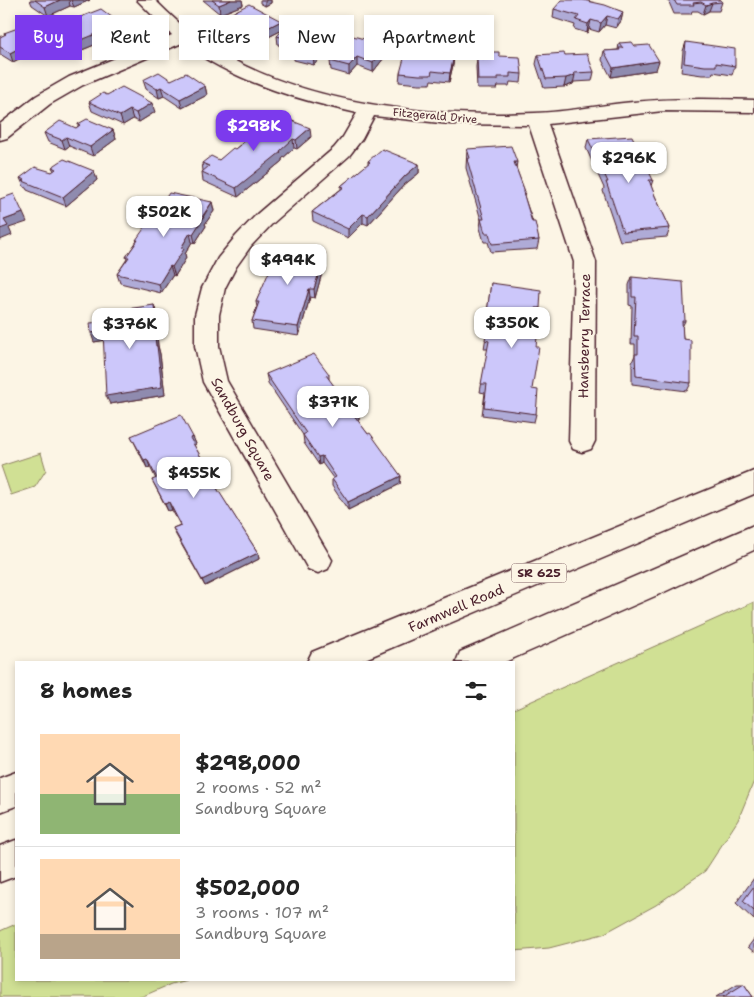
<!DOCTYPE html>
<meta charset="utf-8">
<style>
:root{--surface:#fff;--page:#f6f6f6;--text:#222;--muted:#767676;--line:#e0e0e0;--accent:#7c3aed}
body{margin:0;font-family:"Shantell Sans",sans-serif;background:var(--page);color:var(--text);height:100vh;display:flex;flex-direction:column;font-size:19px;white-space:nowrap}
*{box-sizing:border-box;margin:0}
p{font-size:16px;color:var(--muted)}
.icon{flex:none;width:28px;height:28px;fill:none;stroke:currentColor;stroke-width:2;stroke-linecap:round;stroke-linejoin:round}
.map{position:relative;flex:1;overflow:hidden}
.drawer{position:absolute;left:15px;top:661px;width:500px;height:320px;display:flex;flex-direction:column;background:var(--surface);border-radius:0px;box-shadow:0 2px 8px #0003}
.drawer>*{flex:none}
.hud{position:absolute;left:15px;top:15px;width:500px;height:45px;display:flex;gap:10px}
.price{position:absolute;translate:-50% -42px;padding:0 11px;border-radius:10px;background:#fff;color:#222;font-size:16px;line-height:32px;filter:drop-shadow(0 1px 2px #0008)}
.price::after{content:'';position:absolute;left:50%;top:30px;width:15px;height:11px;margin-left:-8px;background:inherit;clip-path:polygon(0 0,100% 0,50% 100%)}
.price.selected{background:var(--accent);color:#fff}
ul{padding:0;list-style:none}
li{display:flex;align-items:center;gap:15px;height:125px;padding:0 25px}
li+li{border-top:1px solid var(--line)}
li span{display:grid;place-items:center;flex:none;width:140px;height:100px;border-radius:0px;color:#555}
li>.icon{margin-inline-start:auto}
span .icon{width:60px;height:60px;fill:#fffc;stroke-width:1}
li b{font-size:21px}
h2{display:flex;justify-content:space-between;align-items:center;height:60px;padding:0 25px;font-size:21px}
.pill{padding:0 18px;border-radius:0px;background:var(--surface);box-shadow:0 2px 8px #0003;font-size:18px;line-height:45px}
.pill.selected{background:var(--accent);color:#fff}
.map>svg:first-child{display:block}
.green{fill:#d0e094;stroke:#8d8060}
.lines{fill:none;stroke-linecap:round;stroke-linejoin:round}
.minor-casing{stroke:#4a1f2b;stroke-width:3}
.primary-casing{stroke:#4a1f2b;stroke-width:3}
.minor{fill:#fcf5e5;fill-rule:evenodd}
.primary{fill:#fcf5e5;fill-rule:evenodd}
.wall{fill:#afabd7;stroke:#4a1f2b}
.shaded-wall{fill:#8f8baf;stroke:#4a1f2b}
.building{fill:#ccc7fa;stroke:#4a1f2b}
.labels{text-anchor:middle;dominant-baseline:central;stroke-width:4;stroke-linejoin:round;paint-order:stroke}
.far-street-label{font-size:11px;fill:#4a1f2b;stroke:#fcf5e5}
.shield{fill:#fcf5e5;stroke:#7f5f63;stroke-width:1}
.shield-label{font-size:12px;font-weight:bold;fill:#4a1f2b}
.street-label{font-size:14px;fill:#4a1f2b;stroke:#fcf5e5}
</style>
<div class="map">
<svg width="754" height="997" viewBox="0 0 754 997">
<rect width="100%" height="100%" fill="#fcf5e5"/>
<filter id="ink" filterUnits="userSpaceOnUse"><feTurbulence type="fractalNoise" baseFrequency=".02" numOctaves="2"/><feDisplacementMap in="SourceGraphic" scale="10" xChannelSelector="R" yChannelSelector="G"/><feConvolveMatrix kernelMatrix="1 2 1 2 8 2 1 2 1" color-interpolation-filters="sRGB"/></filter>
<g filter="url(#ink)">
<path class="green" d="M41,453l5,17 -11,17 -24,8 -10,-29z
M754,602v179l-16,39 -33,51 -49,34 -53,29 -54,14 -35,3v-242z
M16,924v56h171l-16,4 -30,13h-141v-66z"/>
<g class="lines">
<g class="minor-casing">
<path id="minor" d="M137,0h18c14,14 29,28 45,40 93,64 225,78 335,73 33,-1 65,-8 98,-11 40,-4 81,-3 121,-2v12l-91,-1 -115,13 48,138 -1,179 -4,8 -9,3 -9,-3 -4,-8 5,-179 -45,-137 -79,-1 -76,-8 -12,23 -13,17 -77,68 -21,22 -15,21 -11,21 -6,27v31l8,35 105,179 -4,9 -10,4 -10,-4 -105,-187 -8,-36v-31l7,-27 16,-30 18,-22 21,-22 77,-66 9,-11 14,-24c-62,-14 -124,-32 -175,-70l-99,42 -33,19 -43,34 -7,2v-16l36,-28 33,-19 103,-42z"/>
</g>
<g class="primary-casing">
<path id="primary" d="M754,471v23l-396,168h-51l5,-10z
M754,525v25l-92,43 -157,69h-49l4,-10z
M16,772v34l-16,6v-34z
M16,840v36l-16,6v-36z"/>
</g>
<use href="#minor" class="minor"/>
<use href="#primary" class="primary"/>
</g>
<path class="wall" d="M30,0h60l-16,7 -4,-1 -22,10 -16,-11z
M203,0h39l1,5 -23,9z
M260,0h11v3l-6,3 -5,-3z
M586,0v1l37,11 -2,9 -5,7 -11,-3 -6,7 -10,-3 -2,4 -13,-4 1,-4 -22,-7 1,-9z
M668,0h53l1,2 -3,9h-10l-6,3 -5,-3h-6l-1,3h-17z
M228,15l54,15 -23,12 -30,-18z
M117,21l2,9 -14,6 1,3 -7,4 -17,7 -20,-16 -2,-9z
M334,31l1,9 -21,25 -20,-5v-8h-3l-1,-4 -12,-3 -1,-9z
M4,33h44l3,9 -38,20 -13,-8v-17l5,-2z
M686,42l49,24 -3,9 -19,-3 -1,3h-10l-21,-3 2,-21z
M619,43l16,3 21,24 -45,7 -9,-17 2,-9 14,-1z
M387,45v9l-14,18 -16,-6 -8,9 -18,-5 -1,-9z
M445,49v6l9,1 -1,9 -4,17 -18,-2 -1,4h-11l-20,-2 1,-9 24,-21z
M487,52l12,4 23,18 -1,9 -11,-1 -1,4h-11l-1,3h-20l-1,-22 1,-9 9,1z
M538,55h27l29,17 -2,9 -18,1 -1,2 -9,3 -20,1 -8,-24z
M143,80h28l34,6 2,9 -25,13 -18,-12 -5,2 -13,-9z
M107,95l48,17 -16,10 -6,-3 -10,6 -31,-14 -3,-9z
M78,124l35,6 3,9 -23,17 -24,-10 -4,3 -17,-7 -4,-9 32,-5 2,-2z
M247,137h64l-14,12 -3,-1 -12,11v2l-44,36 -35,-16 -1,-9 1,-1 -1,-8 17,-3 16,-11 12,-10z
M588,139l65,41 -2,6 4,10 15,32 -3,9 -47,4 -17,-50 1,-3 -18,-40z
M467,149l50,13 -1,6 9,24 -1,4 15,44 -2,9 -46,3 -3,-10h-4l-4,-14 1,-8 -15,-52z
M368,161l51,3v9l-15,12 -36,40 -5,-2 -15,15 -35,-17 -1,-9 29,-23v-3l27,-22z
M52,167l42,4 3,9 -31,26 -39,-16 -1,-2 -2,-1 -4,-9 32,-6 2,-1z
M212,202l2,9 -9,13 1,2 -11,17 -3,-1 -7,12 1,4 -11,18 -2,-1 -12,18 -41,-10 -3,-9 10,-15 -1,-2 11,-16 -1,-1 16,-16 8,-12 -1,-4z
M325,262l-10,36 -5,-1 -11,39 -46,-7 -1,-8 5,-14 -1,-5 14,-31 -1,-5z
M632,277l53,44 -3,6 1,12 8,44 -4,8 -55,-7v-22l3,-7v-11h-4l1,-38 -3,-1v-20z
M491,283l49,25 -2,9h-3l-1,10 -2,62 4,25 -2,8 -52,-7 3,-22 -5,-1 8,-43h-4l3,-20h-2z
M154,305l3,9 2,21h-2l1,11 2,8 5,41 -55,9 -6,-64 -10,2 7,-20z
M266,374h63v6l11,14 19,18v8h-2l44,56 -1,8 -52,26 -16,-24v-7l1,-1 -11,-15 -3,2 -15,-22 -1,-8 -35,-52z
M131,436l62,1 3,7 -2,1 8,14 15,21 2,8 -2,1 41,64 1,6 -54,27 -29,-51 -3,-7 7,-3 -8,-15 -4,1 -16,-31 4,-1 -6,-12 -3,1z
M754,878v42l-18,-17z
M754,939v13l-6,-5z
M737,984h7l9,13h-37z"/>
<path class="shaded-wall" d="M60,0h9l1,6 -22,10 -3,-9z
M71,0h19l-16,7z
M231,0h11l1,5 -23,9 -1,-9z
M267,0h4v3l-6,3v-5z
M712,3l-3,8 -6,3 3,-9z
M623,12l-2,9 -5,7 2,-9z
M607,16l-2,9 -6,7 2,-9z
M591,20l-2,9 -2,4 1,-9z
M117,21l2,9 -14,6 1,3 -7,4 -17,7 -3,-9 22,-13z
M281,21l1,9 -23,12 -1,-9z
M334,31l1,9 -21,25 -1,-9z
M48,33l3,9 -38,20 -3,-9z
M387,45v9l-14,18v-9z
M454,56l-1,9 -4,17 1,-9z
M357,57v9l-8,9v-9z
M659,61l-3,9 -45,7 2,-9z
M575,75l-2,9 -9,3 2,-9z
M205,86l2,9 -25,13 -2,-9z
M161,87l3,9 -5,2 -2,-9z
M152,103l3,9 -16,10 -3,-9z
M130,110l3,9 -10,6 -3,-9z
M310,128l1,9 -14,12 -1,-9z
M113,130l3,9 -23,17 -3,-9z
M66,137l3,9 -4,3 -3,-9z
M293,139l1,9 -12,11v2l-44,36 -2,-9z
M419,164v9l-15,12 -36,40v-9l37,-40z
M94,171l3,9 -31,26 -3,-9z
M212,202l2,9 -9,13 1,2 -11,17 -2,-9z
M23,213l4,9 -18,6 3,7 -12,5v-11l4,-9z
M363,214v9l-15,15v-9z
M190,233l2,9 -7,12 1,4 -11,18 -3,-9 9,-19z
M325,253v9l-10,36 -1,-9z
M170,266l3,9 -12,18 -2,-9z
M309,289l1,8 -11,39 -1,-9z
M154,305l3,9 2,21 -3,-9z
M154,326l3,9 1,11 2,8 5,41 -55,9 -4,-8 50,-50z
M103,331l4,9 -13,2 -3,-9z
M359,412v8l-6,2v-8z
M193,437l3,7 -3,2 -3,-8z
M322,456v7l-3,2 -1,-8z
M147,459l3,8 -3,1 -3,-8z
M401,476l-1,8 -52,26v-8z
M217,480l2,8 -3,2 -3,-8z
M169,502l3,8 -4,1 -3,-7z
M258,553l1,6 -54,27 -3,-6z"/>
<path class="building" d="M35,0h25l-15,7z
M212,0h19l-12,5z
M562,0h21l22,5 18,7 -5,7 -11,-3 -6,7 -10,-3 -3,4 -12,-4 3,-4 -25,-7z
M674,0h47l1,2 -10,1 -6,2 -5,-3 -8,1 1,2h-17z
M249,4l32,17 -23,12 -30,-18z
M101,9l16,12 -16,7 2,2 -7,4 -17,7 -19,-16z
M291,21l43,10 -21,25 -19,-5 5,-6 -9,-2 2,-3 -15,-4z
M32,23l16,10 -38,20 -10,-6v-10l6,-3 -2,-1z
M353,36l34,9 -14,18 -16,-6 -8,9 -19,-5z
M632,42l3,4 14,-1 10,16 -46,7 -9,-17 16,-1 -1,-2h4l-4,-5z
M686,42l49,7v17l-19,-3v3h-11l-21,-3z
M425,47h17l3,2 -1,6 10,1 -4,17 -18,-2 -1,4h-12l-19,-2 6,-22 18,1z
M487,52h12v4l21,1 2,17 -12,-1v4h-12v3h-20l-1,-22 10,1z
M564,53l1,2 22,-1 7,18 -20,1 1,2 -9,3 -20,1 -8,-24z
M159,72l12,8 15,-7 19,13 -25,13 -19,-12 -4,2 -14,-9z
M122,87l30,16 -16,10 -6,-3 -10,6 -31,-14 14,-9 4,2z
M277,115l33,13 -14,12 -3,-1 -13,12 1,1 -45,36 -34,-16 7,-6 -7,-3 9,-7 8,4 14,-12 2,1 14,-11 -2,-1z
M87,119l26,11 -23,17 -24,-10 -4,3 -18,-7 16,-12 16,7 4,-3 -2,-1z
M632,136l21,44h-4l6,16 15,32 -47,4 -17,-50h2l-20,-43z
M511,146l6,16h-3l11,30h-2l9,30h3l4,18 -47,4 -3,-11h-4l-4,-14h3l-17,-60 3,-1 -3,-9z
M382,149l37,15 -14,12 -37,40 -5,-2 -15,15 -36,-17 32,-25 -3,-1 29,-24 -2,-1z
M64,159l30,12 -31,26 -40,-16 2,-1 -5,-2 15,-11 17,5 4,-3 -4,-2z
M169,193l43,9 -10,15h2l-11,17 -3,-1 -9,15 3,1 -12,18 -2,-1 -11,18 -42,-10 12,-17h-3l12,-17h-2l12,-17 4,1 10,-15 -3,-1z
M14,194l9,19 -19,7 4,6 -8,3v-30z
M276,247l49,6 -11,36h-5l-11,38 -46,-6 7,-19h-3l15,-35 -2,-1z
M632,277l51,5 2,39h-3l1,18 8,1v43l-55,-7 -1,-22h3v-18h-4l2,-39h-4z
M491,283l50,7 -1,18h-4l-2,19h4l-2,20h3l-7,42 6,1 -2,24 -52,-7 3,-23h-6l8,-43 -4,-1 3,-20h-2z
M154,305l2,21h-2l2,20h1l5,41 -56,9 -3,-65 -12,2 -1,-10 11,-1 -1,-9z
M314,354l15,20 -3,1 14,19 4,-2 15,20 -6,2 15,20 2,-1 31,43 -53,26 -16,-23 4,-2 -14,-21 -4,1 -15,-22 3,-2 -40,-59z
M181,415l12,22 -3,1 12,21 2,-1 13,22 -4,2 45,71 -56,27 -29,-52 8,-3 -12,-23 -4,2 -13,-24 5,-2 -10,-19 -3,1 -13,-24z
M754,886v25l-11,-10z
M744,984l9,13h-30z"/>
</g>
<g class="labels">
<g class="far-street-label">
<text transform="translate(435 116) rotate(5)">Fitzgerald Drive</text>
</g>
<rect class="shield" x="511.5" y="563.5" width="55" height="19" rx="4"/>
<g class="shield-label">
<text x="539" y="573">SR 625</text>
</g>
<g class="street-label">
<text transform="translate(584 336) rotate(-89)">Hansberry Terrace</text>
<text transform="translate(243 429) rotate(61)">Sandburg Square</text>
<text transform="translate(456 608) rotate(-23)">Farmwell Road</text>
</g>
</g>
</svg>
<b class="price selected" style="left:254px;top:152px">$298K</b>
<b class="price" style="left:629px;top:184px">$296K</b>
<b class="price" style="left:164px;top:238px">$502K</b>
<b class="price" style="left:288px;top:286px">$494K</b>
<b class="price" style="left:512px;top:349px">$350K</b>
<b class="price" style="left:130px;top:350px">$376K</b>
<b class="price" style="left:333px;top:428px">$371K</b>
<b class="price" style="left:194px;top:499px">$455K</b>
<div class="hud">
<a class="pill selected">Buy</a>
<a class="pill">Rent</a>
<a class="pill">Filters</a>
<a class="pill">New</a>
<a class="pill">Apartment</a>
</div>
<section class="drawer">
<h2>8 homes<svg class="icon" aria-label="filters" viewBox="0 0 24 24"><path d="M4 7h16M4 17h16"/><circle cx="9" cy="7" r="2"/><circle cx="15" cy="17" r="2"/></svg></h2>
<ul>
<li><span style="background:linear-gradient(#ffd9b3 60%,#8fb573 0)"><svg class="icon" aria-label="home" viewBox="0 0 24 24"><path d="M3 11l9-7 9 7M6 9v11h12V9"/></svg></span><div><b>$298,000</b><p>2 rooms · 52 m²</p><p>Sandburg Square</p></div></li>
<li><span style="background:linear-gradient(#ffd9b3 75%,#b9a48a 0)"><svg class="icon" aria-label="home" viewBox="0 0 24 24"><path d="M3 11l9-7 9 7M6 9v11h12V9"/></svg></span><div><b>$502,000</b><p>3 rooms · 107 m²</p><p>Sandburg Square</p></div></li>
</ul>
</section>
</div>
